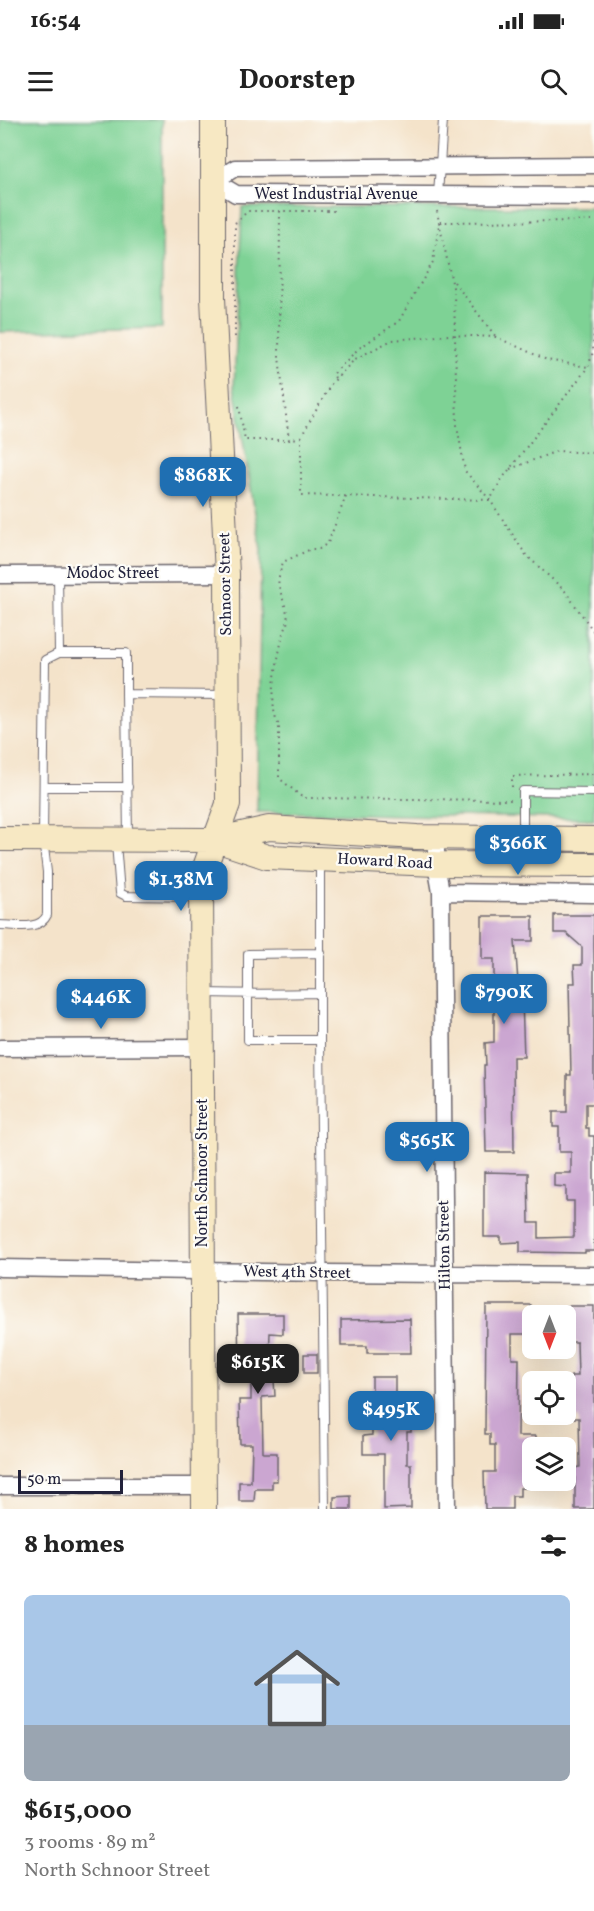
<!DOCTYPE html>
<meta charset="utf-8">
<style>
:root{--surface:#fff;--page:#f2f2f2;--text:#222;--muted:#767676;--accent:#1f6fb2}
body{margin:0;font-family:Vollkorn,serif;background:var(--page);color:var(--text);height:100vh;display:flex;flex-direction:column;font-size:22px;white-space:nowrap}
*{box-sizing:border-box;margin:0}
p{font-size:20px;color:var(--muted)}
.icon{flex:none;width:33px;height:33px;fill:none;stroke:currentColor;stroke-width:2;stroke-linecap:round;stroke-linejoin:round}
.map{position:relative;height:1389px;overflow:hidden}
.side{display:flex;flex-direction:column;background:var(--surface);flex:1}
.side>*{flex:none}
.needle{width:39px;rotate:180deg}
.controls{position:absolute;left:522px;top:1185px;display:grid;gap:12px}
.controls a{display:grid;place-items:center;width:54px;height:54px;border-radius:9px;background:var(--surface);box-shadow:0 6px 24px #0002;font-size:30px}
.scale{position:absolute;left:18px;bottom:15px;width:105px;box-sizing:border-box;padding-left:6px;border:3px solid #22223b;border-top:0;font-size:16px;line-height:21px;white-space:nowrap;color:#22223b;-webkit-text-stroke:4px #fdfcf7;paint-order:stroke}
.price{position:absolute;translate:-50% -51px;padding:0 14px;border-radius:12px;background:var(--accent);color:#fff;font-size:20px;line-height:39px;filter:drop-shadow(0 2px 3px #0008)}
.price::after{content:'';position:absolute;left:50%;top:36px;width:18px;height:14px;margin-left:-9px;background:inherit;clip-path:polygon(0 0,100% 0,50% 100%)}
.price.on{background:#222;color:#fff}
ul{padding:0;list-style:none}
li{display:grid;align-content:center;gap:12px;height:318px;padding:0 24px}
li span{display:grid;place-items:center;height:186px;border-radius:9px;color:#555}
li>.icon{margin-inline-start:auto}
span .icon{width:108px;height:108px;fill:#fffc;stroke-width:1}
li b{font-size:26px}
h2{display:flex;justify-content:space-between;align-items:center;height:72px;padding:0 24px;font-size:26px}
.status{display:flex;justify-content:space-between;align-items:center;height:42px;padding:0 30px;background:var(--surface);direction:ltr}
.status svg{height:16px;fill:currentColor}
header{display:flex;justify-content:space-between;align-items:center;height:78px;padding:0 24px;background:var(--surface);font-size:27px;font-weight:700}
.map>svg:first-child{display:block}
.green{fill:#7ed295;stroke:#507a68;stroke-width:1.5}
.building{fill:#cba6d1}
.lines{fill:none;stroke-linecap:round;stroke-linejoin:round}
.lane-casing{stroke:#6c666d;stroke-width:10}
.street-casing{stroke:#6c666d;stroke-width:19}
.secondary-casing{stroke:#6c666d;stroke-width:26}
.path{stroke:#6c666d;stroke-width:2;stroke-dasharray:1.5 4.5;stroke-linecap:butt}
.lane{stroke:#fff;stroke-width:8}
.street{stroke:#fff;stroke-width:16}
.secondary{stroke:#f7e8c3;stroke-width:24}
.labels{text-anchor:middle;dominant-baseline:central;stroke-width:4.5;stroke-linejoin:round;paint-order:stroke}
.street-label{font-size:16px;fill:#22223b;stroke:#fdfcf7}
</style>
<div class="status"><b>16:54</b><svg viewBox="0 0 49 12"><path d="M0 12V9h3v3zM5 12V6h3v6zM10 12V3h3v9zM15 12V0h3v12zM26 1h20v11H26zM47 4h2v5h-2z"/></svg></div>
<header><svg class="icon" aria-label="menu" viewBox="0 0 24 24"><path d="M4 6h16M4 12h16M4 18h16"/></svg>Doorstep<svg class="icon" aria-label="search" viewBox="0 0 24 24"><circle cx="10" cy="10" r="6"/><path d="M15 15l6 6"/></svg></header>
<div class="map">
<svg width="594" height="1389" viewBox="0 0 594 1389">
<rect width="100%" height="100%" fill="#fdfcf7"/>
<filter id="ink" filterUnits="userSpaceOnUse"><feTurbulence type="fractalNoise" baseFrequency=".0167" numOctaves="2"/><feDisplacementMap in="SourceGraphic" scale="12" xChannelSelector="R" yChannelSelector="G"/><feConvolveMatrix kernelMatrix="1 2 1 2 8 2 1 2 1" color-interpolation-filters="sRGB"/></filter>
<filter id="wash" filterUnits="userSpaceOnUse"><feTurbulence type="fractalNoise" baseFrequency=".008" numOctaves="4" result="noise"/><feDisplacementMap in="SourceGraphic" scale="24" xChannelSelector="R" yChannelSelector="G"/><feGaussianBlur stdDeviation="1.35" result="paint"/><feColorMatrix in="noise" values="0 0 0 0 0 0 0 0 0 0 0 0 0 0 0 0 0 1.4 0 .05"/><feComposite in="paint" operator="in"/></filter>
<g filter="url(#wash)">
<rect width="100%" height="100%" fill="#f4e3ca"/>
<path class="green" d="M0,0h162v208l-162,4z
M242,87h352v612l-337,-7 4,-263 -27,-162z"/>
<g id="blocks">
<path class="building" d="M554,795h40v189h-8v24h3v8h5v115h-9v2l-65,-1v-10l-19,1v-6h-17v-65l44,1 1,50h10v15l35,-1v-36h-8v-14l-12,-1v-13h17v-21h-12v-25h-6v-15h14v-37h4l-2,-92h6l-1,-18h8v-18l-16,-14h-12z
M482,796h51v25h-18l3,41h9l1,18h-6l2,57h-11l1,95h-28l-2,-87h2l-1,-22 9,-1v-32h-11v-17l11,-1v-33h-12z
M486,1185h45v29h-19v25h7l-1,77h18v12h-4v40h-12v8h-8v13h-27l-1,-37h11v-27h-5v-11h-5z
M566,1186h28v203h-19v-41l5,-1 -1,-49h-7l-1,-42h7l-1,-34h-11z
M238,1194h45v20l-13,-1 -1,25 14,-1v22l-9,1 1,16 -13,1 1,56h14v28h-5v8h-17l-1,12h-15v-19h12l1,-38h-12l-1,-44h12v-29h-12z
M410,1199l1,34h-44v-7h-26v-26z
M304,1234h13v19h-13z
M372,1257h23v17h6l1,21h9v17h-4v32h4v44l-27,1v-55h-21v-18l9,-1z
M351,1376v13h-17v-12z"/>
</g>
</g>
<g filter="url(#ink)">
<use href="#blocks" fill-opacity="0" stroke="#6c666d" stroke-width="1.5"/>
<g class="lines">
<g class="lane-casing">
<path id="lane" d="M438,75l5,-75
M58,454l1,79h67v41l98,1
M126,574l2,143
M44,667h84
M523,716v-45l71,1
M116,723l4,50 6,3 74,1
M320,742v131
M0,805c15,0 40,6 47,-10v-43l-4,-33 2,-179 14,-7
M203,873c39,1 78,1 117,0v47h-72v-86l73,-1
M320,920l5,469"/>
</g>
<g class="street-casing">
<path id="street" d="M594,45l-359,3 -21,13 22,13 358,2
M0,455l227,-1
M436,718v26l5,28 6,617
M441,772l153,2
M0,928l203,-1
M0,1148l324,5 270,2
M0,1366h204"/>
</g>
<g class="secondary-casing">
<path id="secondary" d="M0,719l214,1 55,-12 148,9 177,2
M216,720l51,17 169,7 158,1
M204,1389l-3,-631 27,-74 -1,-230 -14,-276v-178"/>
</g>
<path class="path" d="M280,91l-1,146 10,83
M437,91l2,11 155,-1
M439,102l15,70 3,133 8,46 25,29 36,55 39,36 29,41
M454,162l42,55
M235,217v-114l13,-12h88
M335,258l-2,-4 25,-25 41,-28 34,-59 6,-37
M239,286l6,34h44l12,-3v58l189,5 12,-21 86,-112 5,-15 1,-24
M301,317l30,-53 24,-25 37,-19 57,-5 47,2 51,23 41,7
M510,349l47,-18 37,2
M346,376l-18,47 -9,6h-8l-28,13c-2,7 -6,17 -4,24 3,16 15,32 4,47 -4,22 -17,74 -4,91v54l24,20 208,2
M512,667v-11l82,-2"/>
<use href="#lane" class="lane"/>
<use href="#street" class="street"/>
<use href="#secondary" class="secondary"/>
</g>
</g>
<g class="labels">
<g class="street-label">
<text x="336" y="75">West Industrial Avenue</text>
<text x="113" y="454">Modoc Street</text>
<text transform="translate(226 464) rotate(-91)">Schnoor Street</text>
<text transform="translate(385 742) rotate(3)">Howard Road</text>
<text transform="translate(203 1053) rotate(-90)">North Schnoor Street</text>
<text transform="translate(445 1125) rotate(-91)">Hilton Street</text>
<text transform="translate(297 1153) rotate(1)">West 4th Street</text>
</g>
</g>
</svg>
<div class="controls">
<a><svg class="needle" viewBox="-14 -14 28 28"><path d="M0-13l5 13h-10z" fill="#e53935"/><path d="M0 13l5-13h-10z" fill="#767676"/></svg></a>
<a><svg class="icon" aria-label="locate" viewBox="0 0 24 24"><circle cx="12" cy="12" r="6"/><path d="M12 2v4M12 18v4M2 12h4M18 12h4"/></svg></a>
<a><svg class="icon" aria-label="layers" viewBox="0 0 24 24"><path d="M12 4l9 5-9 5-9-5zM3 14l9 5 9-5"/></svg></a>
</div>
<div class="scale">50 m</div>
<b class="price" style="left:203px;top:388px">$868K</b>
<b class="price" style="left:518px;top:756px">$366K</b>
<b class="price" style="left:181px;top:792px">$1.38M</b>
<b class="price" style="left:504px;top:905px">$790K</b>
<b class="price" style="left:101px;top:910px">$446K</b>
<b class="price" style="left:427px;top:1053px">$565K</b>
<b class="price on" style="left:258px;top:1275px">$615K</b>
<b class="price" style="left:391px;top:1322px">$495K</b>
</div>
<section class="side">
<h2>8 homes<svg class="icon" aria-label="filters" viewBox="0 0 24 24"><path d="M4 7h16M4 17h16"/><circle cx="9" cy="7" r="2"/><circle cx="15" cy="17" r="2"/></svg></h2>
<ul>
<li><span style="background:linear-gradient(#a9c7e8 70%,#9aa5b1 0)"><svg class="icon" aria-label="home" viewBox="0 0 24 24"><path d="M3 11l9-7 9 7M6 9v11h12V9"/></svg></span><div><b>$615,000</b><p>3 rooms · 89 m²</p><p>North Schnoor Street</p></div></li>
</ul>
</section>
